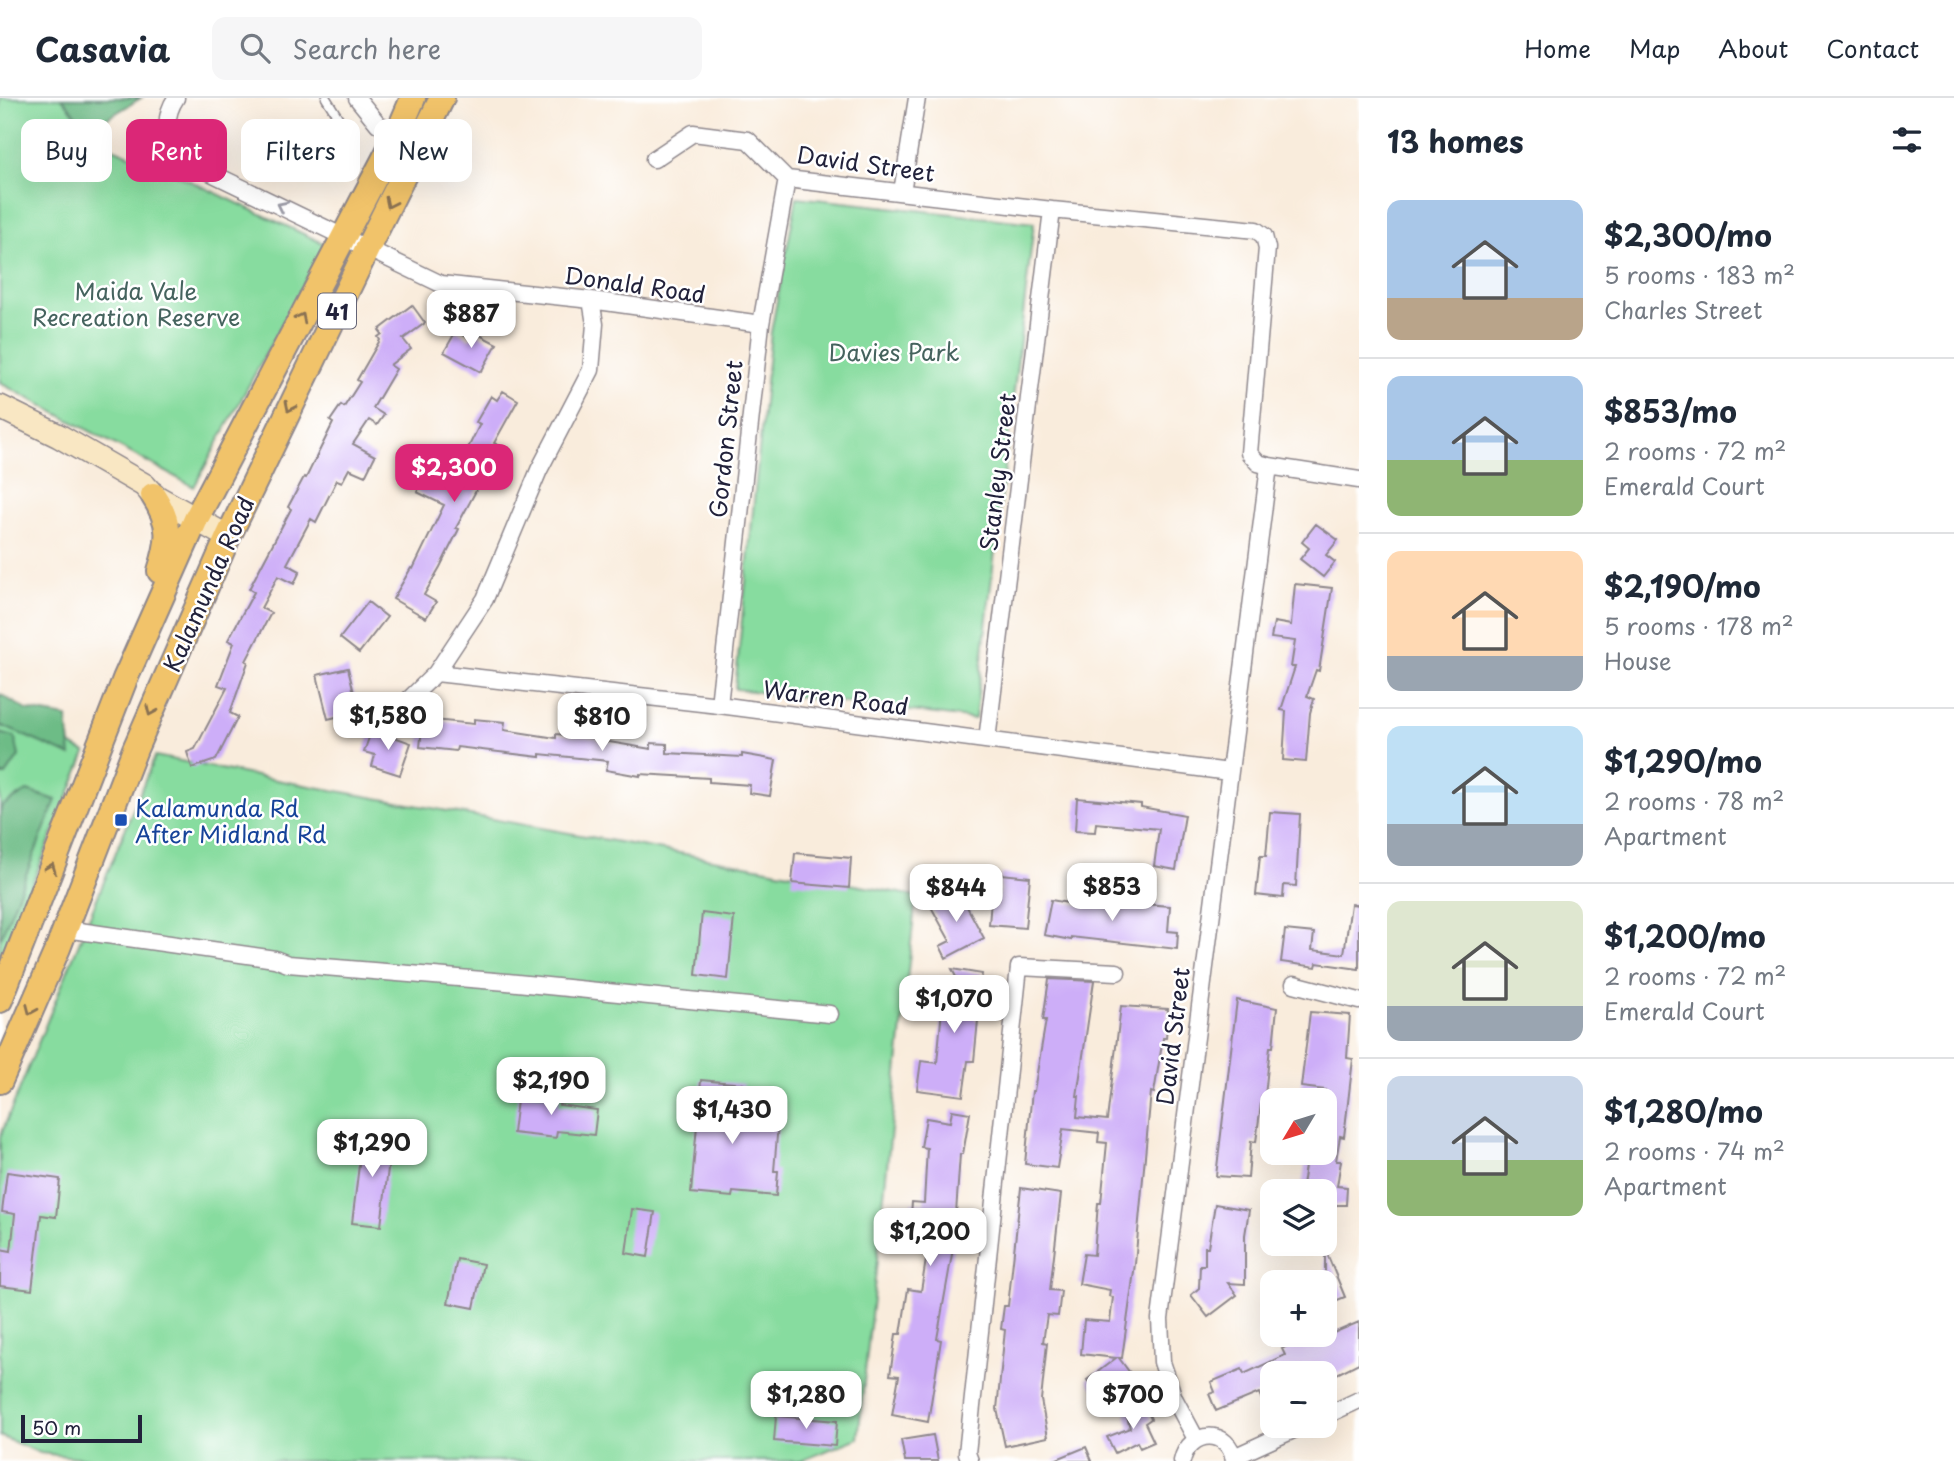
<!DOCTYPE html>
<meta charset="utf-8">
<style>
:root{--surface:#fff;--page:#f6f6f7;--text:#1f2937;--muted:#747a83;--line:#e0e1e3;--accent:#db2777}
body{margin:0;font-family:"Playpen Sans",sans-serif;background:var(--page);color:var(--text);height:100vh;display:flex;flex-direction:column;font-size:26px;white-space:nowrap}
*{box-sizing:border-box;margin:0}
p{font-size:23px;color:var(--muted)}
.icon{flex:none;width:38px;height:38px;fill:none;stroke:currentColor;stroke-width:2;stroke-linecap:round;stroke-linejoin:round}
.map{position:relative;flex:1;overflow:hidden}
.side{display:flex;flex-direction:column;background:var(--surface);width:595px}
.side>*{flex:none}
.hud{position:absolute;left:21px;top:21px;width:665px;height:63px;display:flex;gap:14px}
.needle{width:46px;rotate:232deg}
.buttons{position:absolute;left:1260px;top:990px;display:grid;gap:14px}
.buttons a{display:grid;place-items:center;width:77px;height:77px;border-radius:14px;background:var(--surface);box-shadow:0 7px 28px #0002;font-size:35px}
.scale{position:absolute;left:21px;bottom:18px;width:121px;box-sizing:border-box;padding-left:7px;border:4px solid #22223b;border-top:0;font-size:19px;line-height:24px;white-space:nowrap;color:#22223b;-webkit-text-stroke:5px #fff;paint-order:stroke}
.price{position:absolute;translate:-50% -60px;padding:0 16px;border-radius:14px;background:#fff;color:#222;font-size:23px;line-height:46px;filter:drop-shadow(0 2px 4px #0008)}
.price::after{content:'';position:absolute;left:50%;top:42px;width:21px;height:16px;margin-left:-10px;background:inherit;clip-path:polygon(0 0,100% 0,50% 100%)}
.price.current{background:var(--accent);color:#fff}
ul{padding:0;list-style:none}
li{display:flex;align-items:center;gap:21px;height:175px;padding:0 28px}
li+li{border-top:2px solid var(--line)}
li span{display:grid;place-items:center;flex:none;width:196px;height:140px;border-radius:14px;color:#555}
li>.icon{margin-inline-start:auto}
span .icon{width:84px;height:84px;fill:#fffc;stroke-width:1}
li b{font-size:30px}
h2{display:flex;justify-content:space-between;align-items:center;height:84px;padding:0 28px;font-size:30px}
.tag{padding:0 24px;border-radius:14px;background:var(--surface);box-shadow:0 7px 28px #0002;font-size:24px;line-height:63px}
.tag.current{background:var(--accent);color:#fff}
header{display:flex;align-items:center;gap:42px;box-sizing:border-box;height:98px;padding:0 35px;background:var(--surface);border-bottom:2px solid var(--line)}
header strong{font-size:33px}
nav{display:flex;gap:38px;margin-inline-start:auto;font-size:24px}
.search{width:490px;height:63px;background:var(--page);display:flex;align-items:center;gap:18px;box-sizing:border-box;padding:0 24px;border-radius:14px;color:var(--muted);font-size:26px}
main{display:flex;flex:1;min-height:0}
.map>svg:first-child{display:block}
.green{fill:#87dc9f;stroke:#547f6d;stroke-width:2}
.forest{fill:#6dbc86;stroke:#486f60;stroke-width:2}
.building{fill:#cdaef8}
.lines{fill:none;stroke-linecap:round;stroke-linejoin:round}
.lane-casing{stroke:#8e878c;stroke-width:11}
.street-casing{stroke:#8e878c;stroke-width:19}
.secondary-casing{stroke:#8e878c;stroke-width:26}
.primary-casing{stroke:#8e878c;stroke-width:28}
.lane{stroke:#fff;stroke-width:8}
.street{stroke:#fff;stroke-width:16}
.secondary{stroke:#f9e7c3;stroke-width:23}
.primary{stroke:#f1c36a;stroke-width:24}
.oneway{stroke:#8a7252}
.oneway2{stroke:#9c9ca7}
.transit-dot{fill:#1a4fb4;stroke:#fff;stroke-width:2.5}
.labels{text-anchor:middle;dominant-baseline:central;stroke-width:5;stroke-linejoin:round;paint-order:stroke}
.shield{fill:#fff;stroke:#646476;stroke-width:2}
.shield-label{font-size:21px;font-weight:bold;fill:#22223b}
.street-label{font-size:23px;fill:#22223b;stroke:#fff}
.park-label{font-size:23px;fill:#45635e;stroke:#fff}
.transit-label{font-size:23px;fill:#164399;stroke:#fff;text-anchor:start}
</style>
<header>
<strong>Casavia</strong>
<div class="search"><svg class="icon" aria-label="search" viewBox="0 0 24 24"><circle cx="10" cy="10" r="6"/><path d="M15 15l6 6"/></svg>Search here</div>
<nav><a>Home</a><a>Map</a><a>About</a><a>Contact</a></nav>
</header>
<main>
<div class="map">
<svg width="1359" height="1363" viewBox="0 0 1359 1363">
<rect width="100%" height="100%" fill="#fff"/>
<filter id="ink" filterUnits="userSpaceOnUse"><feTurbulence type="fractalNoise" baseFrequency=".0143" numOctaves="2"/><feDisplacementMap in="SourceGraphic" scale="14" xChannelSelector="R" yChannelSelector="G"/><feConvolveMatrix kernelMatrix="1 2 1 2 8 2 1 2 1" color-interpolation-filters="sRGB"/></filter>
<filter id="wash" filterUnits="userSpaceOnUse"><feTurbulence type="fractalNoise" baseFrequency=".00686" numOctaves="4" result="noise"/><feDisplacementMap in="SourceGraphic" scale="28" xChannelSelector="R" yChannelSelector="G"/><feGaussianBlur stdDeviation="1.57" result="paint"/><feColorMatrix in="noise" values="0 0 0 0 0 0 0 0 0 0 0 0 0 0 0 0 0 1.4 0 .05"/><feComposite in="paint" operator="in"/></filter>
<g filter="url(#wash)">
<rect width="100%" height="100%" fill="#f9ecdc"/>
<path class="green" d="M0,0h62l36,44 73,30 154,72 -131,243 -194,-104z
M797,99l237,26 -59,496 -240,-30 36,-357z
M0,608l86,47 -86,209z
M155,658l116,23 645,117 -58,542 -57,23h-690l-71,-8 -40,-17v-299z"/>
<path class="forest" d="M62,0h79l-53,32z
M0,596l27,16 40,7 4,39 -71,-31z
M0,635l15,4 4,19 -13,19h-6z
M27,693l29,9 -56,140v-126l2,-8z"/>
<g id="blocks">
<path class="building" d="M412,207l13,18 -22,16 8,10 -21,16 6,4 -23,39 11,7 -7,10 -8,-5 -16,24 22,12 -10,20 -16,-7 -7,13 -5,-2 -21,42 -5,-3 -24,45 13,7 -6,13 -16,-8 -17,32 10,5 -25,48 2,1 -18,51 8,4 -22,43 -24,8 -5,-16 8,-3 32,-61 -9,-3 16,-42 -6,-3 26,-48 -5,-3 42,-80 -3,-2 16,-30 2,1 27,-55 -3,-2 11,-16 3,2 16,-25 -3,-2 23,-40 -2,-3 4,-3 -3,-4z
M456,233l14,8 4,-7 23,12 -16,28 -37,-20z
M503,293l15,9 -24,43 6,3 -44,82 3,1 -19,38 -16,28 12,7 -10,16 -33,-19 18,-31 2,1 31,-64 -27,-13 10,-19 29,15 13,-24 -7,-4 18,-36 -4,-2 15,-26 6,4z
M1316,426l22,16 -12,15 9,7 -12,15 -23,-18 9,-11 -7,-6z
M1295,486l37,4 -13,83 -3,-1 -9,26 7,3 -4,14 -4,49 -23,-2 3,-49 -5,-1 14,-43h-4l4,-26 -24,-3 3,-16 17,3z
M368,504l19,15 -28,36 -19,-15z
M348,570l13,54 -15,3 -2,-10 -16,4 -11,-44z
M423,621l51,5v-5l31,3 -1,8 52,8v-4l41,4v2l54,9v-6l16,1v9l75,4v-3l34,6 -6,36 -21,-3 1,-8 -41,-3v-4l-69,-4v2l-34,-6 2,-9 -68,-7v3l-83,-10 -1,4 -36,-4z
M372,631l39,14 -11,32 -28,-9 3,-11 -11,-3z
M1077,700l64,6v3l44,8 -9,55 -22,-4 5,-37 -63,-6 -1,9 -20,-1z
M1270,714l30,2 -4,72 -12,-1 -1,13 -27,-3 4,-39h6z
M795,755l56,5 -2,30 -57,-5z
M1001,776l29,3 -5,51 -36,-3 2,-26 8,1z
M958,792l26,48 -38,20 -6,-12 10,-5 -20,-36z
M1051,802l40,7 1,-7 78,6 -2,25 10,1 -1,17 -106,-12v3l-27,-5z
M1351,806l8,1v64l-42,-6 -1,4 -35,-5 4,-32 29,3 -2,17 32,4z
M702,815l32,4 -6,62 -32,-4z
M952,871l30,5 -7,46h3l-4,41h-6l-5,35 -46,-6 4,-29 16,2 5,-54h-5l4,-32 16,2z
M1049,881l45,2 -17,115h2l-2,21 30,3 14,-114 47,3 -2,29h-3l-9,55 -3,-1 -16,172 -13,94h-3l14,19 -31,23 -15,-20 29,-22 -35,-4 3,-34 26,2 3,-25 -4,-1 1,-6 -31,-6 5,-30 10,1 4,-52h3l6,-60 -9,-1 1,-9 -36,-4 -6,39 -32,-4 7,-73h2l12,-71h-3z
M1237,902l40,8 -4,39h-3l-5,49h-3l-6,46 -5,-1 -3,37 -32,-2z
M1310,914l40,3 -3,43 6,1 -9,78 -4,-1 -4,25h5l-4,25 10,1 -1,18h-12l-2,12h-7v-25h-24l6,-39h18v-63l-24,-3z
M701,982l42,4 -4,36 39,4 -4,47h4l-2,25 -43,-4 -1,5 -41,-4z
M518,994l42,5 -1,8 38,5 -3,25 -37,-4 -1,7 -43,-5z
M952,1012l18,3 -7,41h-3l-6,89 -17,96 4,1 -13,82 -36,-7 7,-39 -9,-1 6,-41h5l7,-45 13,2 8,-50 -20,-2 3,-37 12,1 3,-55 -6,-1 5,-29 24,4z
M363,1034l29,4 -11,90 -29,-3z
M7,1074l53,7 -4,38 -15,-2 -9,75 -32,-4v-37l11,2 4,-37 -13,-2z
M1021,1090l40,6 -11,96 11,1 -3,25 -11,-1 -4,27 4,1 -6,57 7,37 -43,9 -8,-37 8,-79 -4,-1 3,-23h4z
M1215,1106l34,6 -4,25v49l-17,-1 9,12 -29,22 -17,-22 8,-7 1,-23h5v-18h3z
M632,1111l23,3 -7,45 -22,-4z
M1325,1151l20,48 -20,8v-22l-25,-1 25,-10z
M457,1161l26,5 -9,44 -26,-5z
M1359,1224v41l-34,17v-6h-53v49l-13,-30 -43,18 -7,-17 6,-2 -4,-10 31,-13 2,5 41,-19 -3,-6 7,-4 -6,-10h46z
M1144,1306l7,15 -6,4 9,19 -14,6 -3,-6 -22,11 -8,-16 23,-9 -4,-15z
M776,1318l61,5 -2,25 -61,-5z
M933,1337l5,26h-33l-4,-21z
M1086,1349l6,14h-40z"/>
</g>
</g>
<g filter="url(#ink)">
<use href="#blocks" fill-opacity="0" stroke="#8e878c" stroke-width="2"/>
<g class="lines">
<g class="lane-casing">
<path id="lane" d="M326,0l15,24"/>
</g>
<g class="street-casing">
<path id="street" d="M176,0c-13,19 -9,37 -2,57l267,129 150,16 170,24
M357,0l21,26 20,9
M654,61l39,-26 55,7 39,39 265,31 204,20 8,6 3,12 -18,205 9,10 11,3 90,14
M902,94l15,-94
M436,575l283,32 510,67
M719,607l42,-381 26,-145
M394,616l42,-41 49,-74 54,-129 52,-100 4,-46 -4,-24
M987,642l65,-530
M65,831l210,30 13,5 219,18 323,32
M1294,886l65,17
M1325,1318l34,-16
M1196,1341l-22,-41 -12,-36 -2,-43 109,-853
M1234,1359l68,-31
M970,1363l-3,-8 52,-486 98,5
M1182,1363c7,-32 48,-33 52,0"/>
</g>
<g class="secondary-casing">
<path id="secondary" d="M0,309l59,29 85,49 9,10 75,42"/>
</g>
<g class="primary-casing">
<path id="primary" d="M153,397c19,29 17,45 7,76
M0,902l125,-321 71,-160 202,-386 15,-35
M0,983l58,-133 77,-199 93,-212 139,-288 75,-151"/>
</g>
<use href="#lane" class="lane"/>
<use href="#street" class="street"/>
<use href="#secondary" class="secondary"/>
<use href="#primary" class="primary"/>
</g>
<defs><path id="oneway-chevron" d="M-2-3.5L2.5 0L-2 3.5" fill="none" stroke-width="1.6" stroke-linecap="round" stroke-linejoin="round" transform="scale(1.75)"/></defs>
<g class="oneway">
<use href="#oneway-chevron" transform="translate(390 105) rotate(116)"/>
<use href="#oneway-chevron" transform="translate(301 220) rotate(-63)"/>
<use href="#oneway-chevron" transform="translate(290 309) rotate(116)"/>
<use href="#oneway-chevron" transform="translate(151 613) rotate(114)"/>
<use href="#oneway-chevron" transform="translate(51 770) rotate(-68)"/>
<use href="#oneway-chevron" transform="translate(31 912) rotate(113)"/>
</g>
<use class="oneway2" href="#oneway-chevron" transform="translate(282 108) rotate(-154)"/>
</g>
<rect class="transit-dot" x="114" y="715" width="14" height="14" rx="3.5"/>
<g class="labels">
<rect class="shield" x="318" y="195.5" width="38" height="35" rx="5"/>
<g class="shield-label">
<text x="337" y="213">41</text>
</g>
<g class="street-label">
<text transform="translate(866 65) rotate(8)">David Street</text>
<text transform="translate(635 186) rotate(8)">Donald Road</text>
<text transform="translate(725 341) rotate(-84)">Gordon Street</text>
<text transform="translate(997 374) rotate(-83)">Stanley Street</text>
<text transform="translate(208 486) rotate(-66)">Kalamunda Road</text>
<text transform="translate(836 599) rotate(7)">Warren Road</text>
<text transform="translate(1172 938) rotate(-83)">David Street</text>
</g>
<g class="park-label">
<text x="136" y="192">Maida Vale<tspan x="136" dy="26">Recreation Reserve</tspan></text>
<text x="894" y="253">Davies Park</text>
</g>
<g class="transit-label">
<text x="135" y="709">Kalamunda Rd<tspan x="135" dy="26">After Midland Rd</tspan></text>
</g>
</g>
</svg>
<div class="buttons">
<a><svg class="needle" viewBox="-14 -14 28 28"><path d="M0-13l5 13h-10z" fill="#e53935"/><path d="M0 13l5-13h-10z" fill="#747a83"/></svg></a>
<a><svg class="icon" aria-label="layers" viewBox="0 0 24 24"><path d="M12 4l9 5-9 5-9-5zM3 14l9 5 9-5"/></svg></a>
<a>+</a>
<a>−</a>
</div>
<div class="scale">50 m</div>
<b class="price" style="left:471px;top:252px">$887</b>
<b class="price current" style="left:454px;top:406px">$2,300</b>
<b class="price" style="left:388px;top:654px">$1,580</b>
<b class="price" style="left:602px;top:655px">$810</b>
<b class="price" style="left:1112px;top:825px">$853</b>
<b class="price" style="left:956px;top:826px">$844</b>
<b class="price" style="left:954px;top:937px">$1,070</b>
<b class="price" style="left:551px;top:1019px">$2,190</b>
<b class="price" style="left:732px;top:1048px">$1,430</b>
<b class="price" style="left:372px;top:1081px">$1,290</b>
<b class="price" style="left:930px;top:1170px">$1,200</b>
<b class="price" style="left:806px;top:1333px">$1,280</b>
<b class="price" style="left:1133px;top:1333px">$700</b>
<div class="hud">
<a class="tag">Buy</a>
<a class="tag current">Rent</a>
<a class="tag">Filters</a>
<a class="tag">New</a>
</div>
</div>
<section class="side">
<h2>13 homes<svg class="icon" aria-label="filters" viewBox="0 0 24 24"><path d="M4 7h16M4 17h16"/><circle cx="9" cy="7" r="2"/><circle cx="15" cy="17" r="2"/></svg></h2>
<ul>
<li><span style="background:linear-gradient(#a9c7e8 70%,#b9a48a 0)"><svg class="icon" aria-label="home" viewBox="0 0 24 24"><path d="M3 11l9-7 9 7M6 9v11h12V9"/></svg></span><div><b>$2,300/mo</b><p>5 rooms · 183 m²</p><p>Charles Street</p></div></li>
<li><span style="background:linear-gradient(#a9c7e8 60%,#8fb573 0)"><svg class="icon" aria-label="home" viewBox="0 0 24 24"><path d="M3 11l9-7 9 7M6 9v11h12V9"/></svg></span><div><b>$853/mo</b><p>2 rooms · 72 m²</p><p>Emerald Court</p></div></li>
<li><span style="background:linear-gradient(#ffd9b3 75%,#9aa5b1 0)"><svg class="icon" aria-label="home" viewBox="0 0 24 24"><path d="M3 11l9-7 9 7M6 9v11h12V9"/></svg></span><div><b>$2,190/mo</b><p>5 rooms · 178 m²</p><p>House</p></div></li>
<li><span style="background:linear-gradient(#bfe0f5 70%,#9aa5b1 0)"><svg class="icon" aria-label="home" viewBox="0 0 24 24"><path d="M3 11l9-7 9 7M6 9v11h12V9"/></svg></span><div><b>$1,290/mo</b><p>2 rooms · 78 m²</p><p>Apartment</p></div></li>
<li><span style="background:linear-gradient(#dfe7d0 75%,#9aa5b1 0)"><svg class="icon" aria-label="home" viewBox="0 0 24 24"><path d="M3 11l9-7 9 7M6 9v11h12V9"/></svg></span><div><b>$1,200/mo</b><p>2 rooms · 72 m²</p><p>Emerald Court</p></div></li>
<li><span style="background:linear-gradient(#c9d6e8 60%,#8fb573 0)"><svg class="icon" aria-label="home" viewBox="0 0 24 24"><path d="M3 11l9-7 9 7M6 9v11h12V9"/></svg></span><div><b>$1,280/mo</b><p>2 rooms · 74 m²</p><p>Apartment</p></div></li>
</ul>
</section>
</main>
